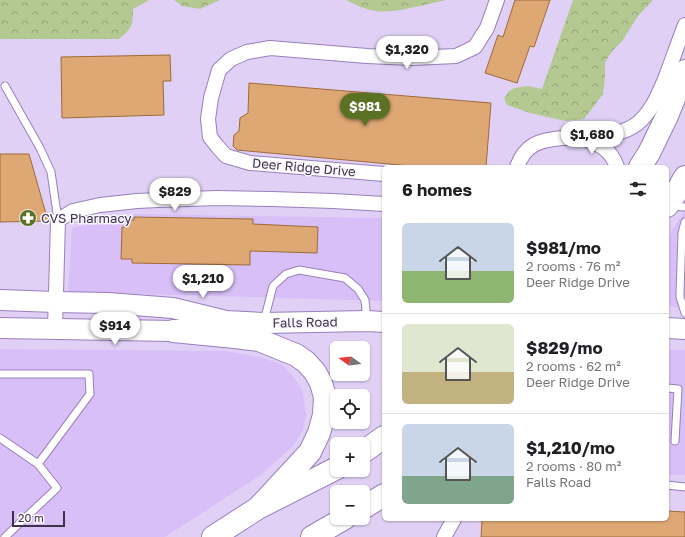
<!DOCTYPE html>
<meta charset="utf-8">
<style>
:root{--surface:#fff;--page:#f2f2f2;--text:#202124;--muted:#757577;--line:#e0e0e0;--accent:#5b7224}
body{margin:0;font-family:"Golos Text",sans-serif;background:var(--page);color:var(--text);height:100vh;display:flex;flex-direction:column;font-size:15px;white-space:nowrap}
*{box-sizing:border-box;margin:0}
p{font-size:13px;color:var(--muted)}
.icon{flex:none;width:22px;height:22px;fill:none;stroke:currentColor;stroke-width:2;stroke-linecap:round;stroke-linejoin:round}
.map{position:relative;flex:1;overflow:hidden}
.details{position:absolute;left:382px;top:165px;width:287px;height:356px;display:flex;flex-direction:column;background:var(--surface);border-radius:6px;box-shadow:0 1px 3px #0004}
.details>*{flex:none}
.needle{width:26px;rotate:285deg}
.buttons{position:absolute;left:330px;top:341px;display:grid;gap:8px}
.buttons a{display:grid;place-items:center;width:40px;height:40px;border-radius:6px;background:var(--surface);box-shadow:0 1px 3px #0004;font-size:20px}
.scale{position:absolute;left:12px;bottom:10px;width:53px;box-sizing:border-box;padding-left:4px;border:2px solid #3d314b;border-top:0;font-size:11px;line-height:14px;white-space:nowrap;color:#3d314b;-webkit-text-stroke:3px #faf8fe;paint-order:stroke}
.price{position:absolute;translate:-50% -34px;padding:0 9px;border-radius:14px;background:#fff;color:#222;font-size:13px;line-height:26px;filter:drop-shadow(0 1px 2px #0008)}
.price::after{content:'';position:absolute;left:50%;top:24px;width:12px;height:9px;margin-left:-6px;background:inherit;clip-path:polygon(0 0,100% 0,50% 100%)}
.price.on{background:var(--accent);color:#fff}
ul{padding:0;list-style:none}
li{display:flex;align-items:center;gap:12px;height:100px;padding:0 20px}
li+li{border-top:1px solid var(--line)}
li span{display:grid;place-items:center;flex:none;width:112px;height:80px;border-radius:6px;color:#555}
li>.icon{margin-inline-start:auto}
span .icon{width:48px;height:48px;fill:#fffc;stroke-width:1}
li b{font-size:17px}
h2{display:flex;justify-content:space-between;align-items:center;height:48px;padding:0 20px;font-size:17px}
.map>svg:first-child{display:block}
.built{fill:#d8bff8}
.forest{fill:url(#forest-crowns)}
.building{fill:#dea874;stroke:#9d6b38}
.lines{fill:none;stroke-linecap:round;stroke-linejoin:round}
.service-casing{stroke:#9a7fbb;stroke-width:9}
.minor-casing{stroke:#9a7fbb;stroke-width:16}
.secondary-casing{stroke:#9a7fbb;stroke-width:22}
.primary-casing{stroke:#9a7fbb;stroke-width:24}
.service{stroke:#fff;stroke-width:7}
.minor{stroke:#fff;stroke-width:14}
.secondary{stroke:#fff;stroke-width:20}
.primary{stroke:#fff;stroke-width:22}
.labels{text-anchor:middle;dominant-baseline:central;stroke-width:3;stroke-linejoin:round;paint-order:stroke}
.street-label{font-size:13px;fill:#3d314b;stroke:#faf8fe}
.poi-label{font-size:13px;fill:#3d314b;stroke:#faf8fe;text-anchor:start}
</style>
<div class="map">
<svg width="685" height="537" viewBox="0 0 685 537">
<defs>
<pattern id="forest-crowns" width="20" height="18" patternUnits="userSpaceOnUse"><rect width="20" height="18" fill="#b4c991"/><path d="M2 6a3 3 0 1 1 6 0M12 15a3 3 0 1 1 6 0" fill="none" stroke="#94a478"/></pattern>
</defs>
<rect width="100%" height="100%" fill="#e0d0f6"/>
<path class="built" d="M685,210v97h-11l-7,-3v-66z
M137,214l247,4v83l-316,-9 4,-64z
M0,349l226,2 33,6 24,8 12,14 8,13 3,23 -3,15 -9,15 -32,29 -97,63h-165z
M667,350h18v125h-18z"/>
<path class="forest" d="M0,0h149l-16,9c0,17 -1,19 -14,30h-119z
M174,0h46l-20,9 -18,-3z
M346,0h100c-20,4 -51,14 -71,11 -10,-2 -20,-6 -29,-11z
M573,0h80l-15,16 -16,25 -9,9 -8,12v15l-2,17 -9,12 -10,13 -19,2 -35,-8 -23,-8 -3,-7 5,-7 6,-3 13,-2 14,3z"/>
<path class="building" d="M515,0h35l-16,47 -4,-1 -13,37 -32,-10 13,-38 5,2z
M170,55l1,26h-8l1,34 -102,3 -1,-61z
M249,83l242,20 -5,64h-64l-185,-17 -4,-4 1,-11 5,-4 1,-13 8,-5z
M0,154h29l19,67 -48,1z
M134,217l119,2v5l65,3 -1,26 -67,-2v14l-118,-2v-4h-11l1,-32h5v-7h7z
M667,511l18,1v25h-204l1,-17h7v-1h178z"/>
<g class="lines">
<g class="service-casing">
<path id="service" d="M5,86l35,62 11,24 7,48
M671,206l14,1
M685,222l-3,11 -2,60v4l5,16
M264,321l9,-35 13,-12 13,-4 46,8 13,11 7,11 2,20
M0,374h89l1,20 -52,70
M667,388l11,1 -3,52
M0,438l38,26 19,24 -52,49
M667,485l18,2"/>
</g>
<g class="minor-casing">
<path id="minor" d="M582,138c17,6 29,11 35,29
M517,167c8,-23 23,-27 45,-29 6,0 12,-1 18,-2 20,-1 42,0 58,-13 14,-12 20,-28 27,-44 7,-18 13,-36 20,-54
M384,174l-134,-11 -24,-7 -9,-10 -7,-9 -2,-18 3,-21 8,-28 12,-11 16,-7 23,-4 97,8 45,2 44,-2 19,-9 12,-19 10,-28
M55,329l3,-109 15,-9 27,-6 37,-4 21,-1 59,-2 55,1 61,2 51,3
M444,537l10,-18"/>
</g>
<g class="secondary-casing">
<path id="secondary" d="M0,300l55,2 53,1 65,5 53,13 37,2 104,-2 17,1
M0,328l173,3 16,-3
M667,328l18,1"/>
</g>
<g class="primary-casing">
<path id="primary" d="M640,167l9,-14 18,-37 18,-45
M667,206l9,-13 9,-16
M173,331l62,6 24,3 37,15 10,7 9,10 6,11 4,14 -1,18 -5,18 -9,19 -12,13 -40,43
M363,452l21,-15
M363,508l21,-13
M213,537l45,-29 79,-40
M312,537l33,-19"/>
</g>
<use href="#service" class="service"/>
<use href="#minor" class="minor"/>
<use href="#secondary" class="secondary"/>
<use href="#primary" class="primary"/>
</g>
<defs>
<g id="pharmacy-disc" transform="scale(0.9)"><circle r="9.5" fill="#5b7224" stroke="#faf8fe"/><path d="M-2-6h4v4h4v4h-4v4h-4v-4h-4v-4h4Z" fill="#fff"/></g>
</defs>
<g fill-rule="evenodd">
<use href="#pharmacy-disc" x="28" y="218"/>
</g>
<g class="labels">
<g class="street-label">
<text transform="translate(304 167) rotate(5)">Deer Ridge Drive</text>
<text transform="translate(305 322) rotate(-1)">Falls Road</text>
</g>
<g class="poi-label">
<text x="41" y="218">CVS Pharmacy</text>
</g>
</g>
</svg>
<div class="buttons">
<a><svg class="needle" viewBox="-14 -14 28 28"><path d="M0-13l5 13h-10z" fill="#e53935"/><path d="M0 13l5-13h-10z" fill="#757577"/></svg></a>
<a><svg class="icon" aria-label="locate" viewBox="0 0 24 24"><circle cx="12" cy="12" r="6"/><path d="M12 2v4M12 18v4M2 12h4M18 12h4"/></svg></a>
<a>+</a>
<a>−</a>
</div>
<div class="scale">20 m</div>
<b class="price" style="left:407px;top:70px">$1,320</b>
<b class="price on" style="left:365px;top:127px">$981</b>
<b class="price" style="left:592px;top:155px">$1,680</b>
<b class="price" style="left:175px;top:212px">$829</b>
<b class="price" style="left:203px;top:299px">$1,210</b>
<b class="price" style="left:115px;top:346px">$914</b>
<section class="details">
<h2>6 homes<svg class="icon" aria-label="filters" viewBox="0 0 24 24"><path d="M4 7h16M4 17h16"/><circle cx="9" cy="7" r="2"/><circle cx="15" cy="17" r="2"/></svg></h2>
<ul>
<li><span style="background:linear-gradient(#c9d6e8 60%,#8fb573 0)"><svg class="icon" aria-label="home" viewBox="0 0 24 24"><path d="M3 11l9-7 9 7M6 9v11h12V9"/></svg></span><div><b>$981/mo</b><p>2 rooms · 76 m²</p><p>Deer Ridge Drive</p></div></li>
<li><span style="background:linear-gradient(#dfe7d0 60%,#c2b280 0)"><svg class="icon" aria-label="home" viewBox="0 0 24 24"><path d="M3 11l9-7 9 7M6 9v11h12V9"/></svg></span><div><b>$829/mo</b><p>2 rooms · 62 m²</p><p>Deer Ridge Drive</p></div></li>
<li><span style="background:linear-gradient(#c9d6e8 65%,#7fa58c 0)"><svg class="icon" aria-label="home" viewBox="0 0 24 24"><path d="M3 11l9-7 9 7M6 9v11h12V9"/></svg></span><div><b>$1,210/mo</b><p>2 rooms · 80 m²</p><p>Falls Road</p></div></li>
</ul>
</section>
</div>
